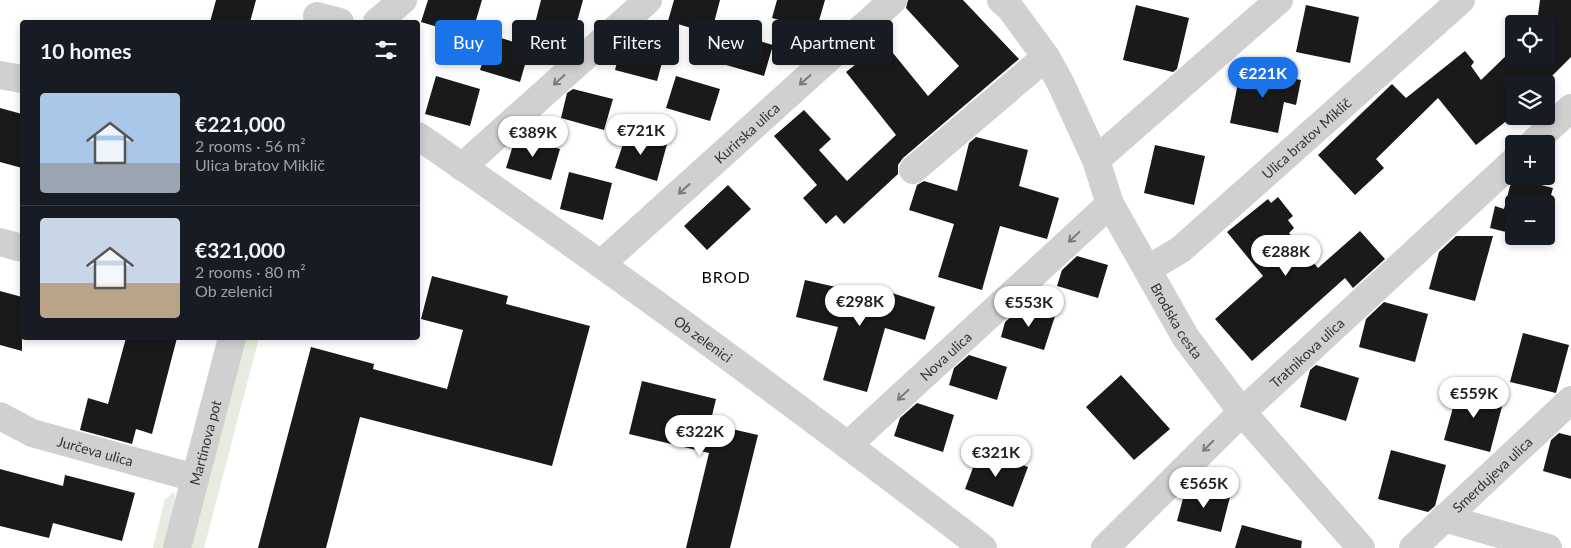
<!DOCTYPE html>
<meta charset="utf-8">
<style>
:root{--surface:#171b24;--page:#242831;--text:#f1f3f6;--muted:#9ea1a6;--line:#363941;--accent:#1a73e8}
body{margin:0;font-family:Lato,sans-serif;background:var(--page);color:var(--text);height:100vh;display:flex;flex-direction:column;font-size:19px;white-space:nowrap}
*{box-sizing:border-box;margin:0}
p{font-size:16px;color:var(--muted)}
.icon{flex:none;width:28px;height:28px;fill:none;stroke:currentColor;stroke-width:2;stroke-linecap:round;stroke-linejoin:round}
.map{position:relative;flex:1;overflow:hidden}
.details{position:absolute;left:20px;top:20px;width:400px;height:320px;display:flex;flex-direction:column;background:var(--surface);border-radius:5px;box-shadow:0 2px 8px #0003}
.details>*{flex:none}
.banner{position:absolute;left:435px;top:20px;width:475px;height:45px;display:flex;gap:10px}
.fabs{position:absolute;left:1505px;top:15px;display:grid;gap:10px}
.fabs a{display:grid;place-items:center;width:50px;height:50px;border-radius:5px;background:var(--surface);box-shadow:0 2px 8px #0003;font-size:25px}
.price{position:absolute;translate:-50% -42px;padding:0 11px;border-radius:18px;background:#fff;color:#222;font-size:16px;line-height:32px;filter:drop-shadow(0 1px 2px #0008)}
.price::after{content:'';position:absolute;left:50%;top:30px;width:15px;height:11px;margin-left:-8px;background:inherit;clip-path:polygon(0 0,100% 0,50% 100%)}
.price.current{background:var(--accent);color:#fff}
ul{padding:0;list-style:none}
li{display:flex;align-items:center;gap:15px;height:125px;padding:0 20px}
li+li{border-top:1px solid var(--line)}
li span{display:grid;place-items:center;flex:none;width:140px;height:100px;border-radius:5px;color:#555}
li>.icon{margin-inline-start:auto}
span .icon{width:60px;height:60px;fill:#fffc;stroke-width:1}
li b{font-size:21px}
h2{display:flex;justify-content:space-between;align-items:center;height:60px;padding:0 20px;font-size:21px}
.chip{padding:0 18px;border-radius:5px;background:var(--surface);box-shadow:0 2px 8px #0003;font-size:18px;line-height:45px}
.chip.current{background:var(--accent);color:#fff}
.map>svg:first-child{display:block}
.green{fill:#e6ecdf}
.building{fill:#1a1a1a}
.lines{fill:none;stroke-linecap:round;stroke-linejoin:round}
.minor{stroke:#d0d0d0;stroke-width:28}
.oneway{stroke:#7a7a7a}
.labels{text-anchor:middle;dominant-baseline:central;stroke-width:5;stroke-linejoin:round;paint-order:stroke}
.street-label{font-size:14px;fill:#333;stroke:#fff}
.quarter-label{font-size:16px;letter-spacing:1px;fill:#000;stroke:#fff}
</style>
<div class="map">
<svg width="1571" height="548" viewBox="0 0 1571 548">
<rect width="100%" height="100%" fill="#fff"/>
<path class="green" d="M246,338h13l-55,210h-13z
M174,492l2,11 -11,45h-12l12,-49z"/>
<path class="building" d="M216,0h40l-6,22h-40z
M428,0h54l-11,37 -50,-15z
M541,0h42l-9,33 -13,-3 -3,11 -26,-6z
M674,0h46l-9,34 -43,-13z
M777,0h48l-9,31 -44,-13z
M908,0h55l56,59 -116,99 -5,7v9l-54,50 -8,-9 -10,9 -23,-26 14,-13 -43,-49 30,-26 27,29 -12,11 28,31 49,-46 -50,-63 38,-30 44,54 31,-30 -53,-58z
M1540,0h31v57l-27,27h-30v31l-38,30 -38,-47 -62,61 8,9 -29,27 -37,-40 74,-71 14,14 59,-47 9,11 -3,4 10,14 33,-32v8h32v-32l-16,-1 8,-8z
M1136,5l53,13 -12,51 -4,3 -50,-12z
M1306,5l53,12 -9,46 -54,-11z
M733,33l40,12 -9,31 -41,-12z
M491,35l39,12 -10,35 -40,-12z
M628,39l38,9 -9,33 -42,-11 6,-25z
M1241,68l60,12 -5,25 -12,-3 -6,31 -48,-10z
M436,76l44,13 -10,37 -45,-12z
M676,76l44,13 -10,32 -44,-13z
M573,89l40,10 -9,31 -43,-12 6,-25z
M0,108l22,6v54l-22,-6z
M627,132l40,12 -10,37 -42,-13z
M519,137l41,12 -9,31 -45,-12 8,-26z
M976,137l52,13 -9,36 40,12 -12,41 -47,-13 -18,64 -44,-13 16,-53 -45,-14 8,-25 7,-4 33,10 12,-48z
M1155,145l50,11 -11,49 -50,-12z
M569,172l43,11 -9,37 -43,-11z
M1517,179l36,9 -7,25v-9h-32v30l-24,-6 5,-22 9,3 6,-23z
M728,185l23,24 -44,41 -23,-24z
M1278,197l15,19 -5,4 6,8 -5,5 29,35 42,-37 25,28 -32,29 -8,-10 -93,83 -37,-42 48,-43 -36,-44 41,-33 3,4z
M1456,236h37l-18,65 -46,-12 10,-37z
M1077,256l31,9 -10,33 -41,-12 5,-16z
M432,276l76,20 -2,8 84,22 -38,140 -192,-49 -34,131h-68l53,-201 63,17 -1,5 74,20 16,-59 -42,-11z
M805,280l79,18 2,-7 49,16 -10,33 -40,-12 -18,64 -44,-12 15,-53 -42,-10z
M0,291l22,6v54l-22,-6z
M1384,302l44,12 -13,48 -56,-15 7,-28z
M1023,306l32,10 -11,34 -43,-13 4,-15z
M1523,333l46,12 -13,48 -46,-11z
M126,338h51l-25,96 -16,-5 -4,15 -52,-14 8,-32 20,6z
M969,355l38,12 -10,33 -48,-15 5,-17z
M1316,365l43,13 -13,43 -46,-14 10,-37z
M1121,375l49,54 -36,31 -48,-53z
M642,381l74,18 -6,25 48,11 -28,113h-44l23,-95 -80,-19z
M1459,386l45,13 -14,53 -46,-12z
M917,403l37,12 -11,37 -49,-16 6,-18z
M1559,433l12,3v43l-28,-8 8,-31z
M980,449l48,18 -15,40 -48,-18z
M1391,450l55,15 -11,41 -7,6 -50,-13z
M0,469l63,17 2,-11 70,18 -13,48 -69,-18 -4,15 -49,-12z
M1189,487l41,10 -9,35 -44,-11 8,-30z
M1242,525l60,16 -1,7h-66z"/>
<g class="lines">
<g class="minor">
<path id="s1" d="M1001,0l9,8 36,49 14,25 36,78 14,44 76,134 56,74 119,136"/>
<path d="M317,16l23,6"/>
<path d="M377,22l26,-22"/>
<path d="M0,75l22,4"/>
<path id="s2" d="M418,136c192,132 380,270 565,412"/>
<path d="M1532,144l39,-36"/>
<path d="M1096,160l183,-160"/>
<path d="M462,167l186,-167"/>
<path d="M913,170l133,-113"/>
<path d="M0,242l22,6"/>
<path id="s3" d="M601,264l292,-264"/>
<path id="s4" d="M1148,269l32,-19 281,-250"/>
<path id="s5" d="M0,416l32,17 163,45"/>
<path id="s6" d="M848,445l262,-241"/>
<path d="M1444,518l104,30"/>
<path id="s7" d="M177,548l55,-210"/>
<path id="s8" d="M1105,548l137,-136 272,-251"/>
<path id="s9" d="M1413,548l158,-148"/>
</g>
</g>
<defs><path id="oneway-shaft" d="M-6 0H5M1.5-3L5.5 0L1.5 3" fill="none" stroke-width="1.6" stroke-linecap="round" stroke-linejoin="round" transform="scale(1.25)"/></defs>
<g class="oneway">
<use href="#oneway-shaft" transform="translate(559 80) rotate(138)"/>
<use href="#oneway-shaft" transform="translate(805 80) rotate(138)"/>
<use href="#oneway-shaft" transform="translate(684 189) rotate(138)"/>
<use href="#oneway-shaft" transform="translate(1074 237) rotate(137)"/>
<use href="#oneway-shaft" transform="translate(903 395) rotate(137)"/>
<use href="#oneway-shaft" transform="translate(1208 446) rotate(135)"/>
</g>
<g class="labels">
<g class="street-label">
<text stroke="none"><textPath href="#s3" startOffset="196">Kurirska ulica</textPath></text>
<text stroke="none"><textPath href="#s4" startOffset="206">Ulica bratov Miklič</textPath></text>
<text stroke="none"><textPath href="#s1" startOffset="368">Brodska cesta</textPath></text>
<text stroke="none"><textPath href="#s2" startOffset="350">Ob zelenici</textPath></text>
<text stroke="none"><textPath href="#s8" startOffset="281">Tratnikova ulica</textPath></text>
<text stroke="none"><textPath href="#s6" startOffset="132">Nova ulica</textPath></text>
<text stroke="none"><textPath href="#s7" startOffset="109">Martinova pot</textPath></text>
<text stroke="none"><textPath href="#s5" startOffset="102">Jurčeva ulica</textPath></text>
<text stroke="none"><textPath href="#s9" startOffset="108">Smerdujeva ulica</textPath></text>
</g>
<g class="quarter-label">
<text x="726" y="276">BROD</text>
</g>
</g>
</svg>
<div class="fabs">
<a><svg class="icon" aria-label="locate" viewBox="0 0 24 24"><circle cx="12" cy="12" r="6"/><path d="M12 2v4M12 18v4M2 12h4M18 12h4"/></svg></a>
<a><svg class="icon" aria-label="layers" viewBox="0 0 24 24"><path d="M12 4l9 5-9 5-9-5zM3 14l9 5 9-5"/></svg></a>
<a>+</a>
<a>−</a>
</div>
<b class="price current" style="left:1263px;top:99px">€221K</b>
<b class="price" style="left:641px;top:156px">€721K</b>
<b class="price" style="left:533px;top:158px">€389K</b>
<b class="price" style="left:1286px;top:277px">€288K</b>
<b class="price" style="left:860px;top:327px">€298K</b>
<b class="price" style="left:1029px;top:328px">€553K</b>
<b class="price" style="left:1474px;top:419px">€559K</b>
<b class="price" style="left:700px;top:457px">€322K</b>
<b class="price" style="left:996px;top:478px">€321K</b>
<b class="price" style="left:1204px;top:509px">€565K</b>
<div class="banner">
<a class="chip current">Buy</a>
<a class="chip">Rent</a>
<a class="chip">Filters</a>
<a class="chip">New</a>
<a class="chip">Apartment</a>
</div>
<section class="details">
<h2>10 homes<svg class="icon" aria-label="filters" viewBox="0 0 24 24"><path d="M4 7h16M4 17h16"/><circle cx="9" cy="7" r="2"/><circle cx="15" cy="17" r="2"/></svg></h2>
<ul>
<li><span style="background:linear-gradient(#a9c7e8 70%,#9aa5b1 0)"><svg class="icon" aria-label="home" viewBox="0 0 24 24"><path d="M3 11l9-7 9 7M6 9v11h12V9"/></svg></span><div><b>€221,000</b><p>2 rooms · 56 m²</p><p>Ulica bratov Miklič</p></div></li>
<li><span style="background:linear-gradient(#c9d6e8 65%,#b9a48a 0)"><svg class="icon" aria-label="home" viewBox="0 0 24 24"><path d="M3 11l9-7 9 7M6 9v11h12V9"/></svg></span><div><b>€321,000</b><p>2 rooms · 80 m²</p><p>Ob zelenici</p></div></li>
</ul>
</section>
</div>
